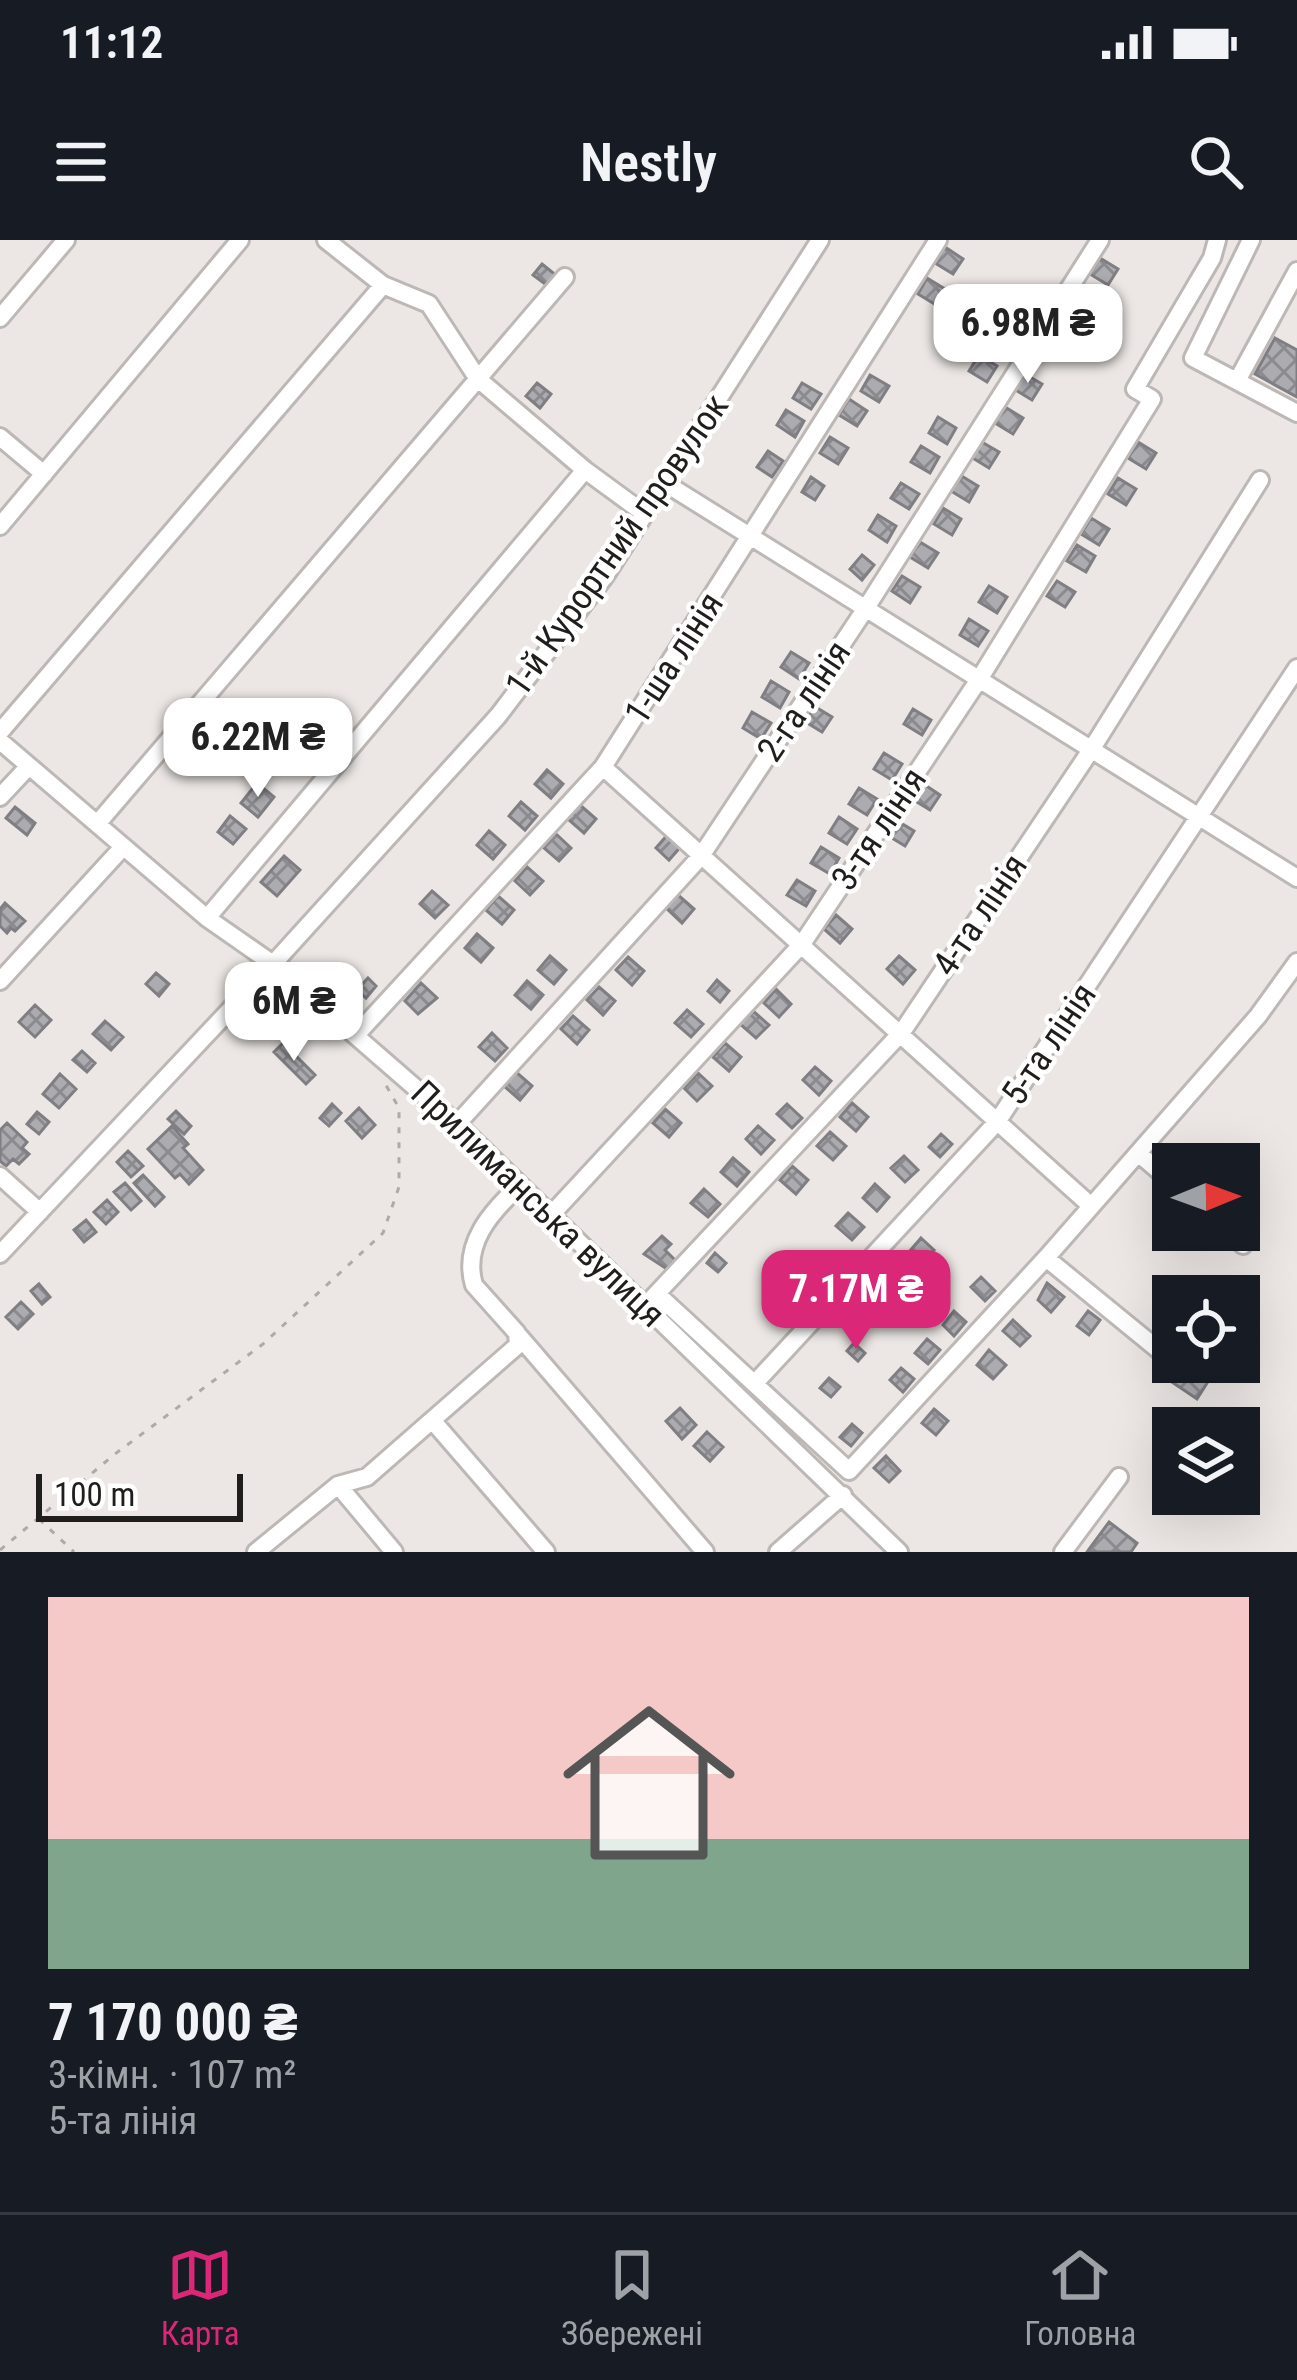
<!DOCTYPE html>
<html lang="uk">
<meta charset="utf-8">
<style>
:root{--surface:#171b24;--page:#242831;--text:#f1f3f6;--muted:#9ea1a6;--line:#363941;--accent:#db2777}
body{margin:0;font-family:"Roboto Condensed",sans-serif;background:var(--page);color:var(--text);height:100vh;display:flex;flex-direction:column;font-size:45px;white-space:nowrap}
*{box-sizing:border-box;margin:0}
p{font-size:39px;color:var(--muted)}
.icon{flex:none;width:66px;height:66px;fill:none;stroke:currentColor;stroke-width:2;stroke-linecap:round;stroke-linejoin:round}
.map{position:relative;height:1312px;overflow:hidden}
.sheet{display:flex;flex-direction:column;background:var(--surface);flex:1}
.sheet>*{flex:none}
.needle{width:78px;rotate:89deg}
.buttons{position:absolute;left:1152px;top:903px;display:grid;gap:24px}
.buttons a{display:grid;place-items:center;width:108px;height:108px;border-radius:0px;background:var(--surface);box-shadow:0 12px 48px #0002;font-size:60px}
.scale{position:absolute;left:36px;bottom:30px;width:207px;box-sizing:border-box;padding-left:12px;border:6px solid #201e1d;border-top:0;font-size:33px;line-height:42px;white-space:nowrap;color:#201e1d;-webkit-text-stroke:9px #fff;paint-order:stroke}
.price{position:absolute;translate:-50% -102px;padding:0 27px;border-radius:24px;background:#fff;color:#222;font-size:39px;line-height:78px;filter:drop-shadow(0 3px 6px #0008)}
.price::after{content:'';position:absolute;left:50%;top:72px;width:36px;height:27px;margin-left:-18px;background:inherit;clip-path:polygon(0 0,100% 0,50% 100%)}
.price.on{background:var(--accent);color:#fff}
ul{padding:0;list-style:none}
li{display:grid;align-content:center;gap:24px;height:636px;padding:0 48px}
li span{display:grid;place-items:center;height:372px;border-radius:0px;color:#555}
li>.icon{margin-inline-start:auto}
span .icon{width:216px;height:216px;fill:#fffc;stroke-width:1}
li b{font-size:51px}
.status{display:flex;justify-content:space-between;align-items:center;height:84px;padding:0 60px;background:var(--surface);direction:ltr}
.status svg{height:33px;fill:currentColor}
header{display:flex;justify-content:space-between;align-items:center;height:156px;padding:0 48px;background:var(--surface);font-size:54px;font-weight:600}
.dock{display:flex;justify-content:space-around;align-items:center;height:168px;border-top:3px solid var(--line);background:var(--surface);font-size:33px;color:var(--muted)}
.dock a{display:grid;justify-items:center;gap:6px}
.dock .on{color:var(--accent)}
.map>svg:first-child{display:block}
.building{fill:url(#building-cross-hatch);stroke:#7f7e83;stroke-width:3}
.lines{fill:none;stroke-linecap:round;stroke-linejoin:round}
.minor-casing{stroke:#bdb8b5;stroke-width:22}
.path{stroke:#aeaaa8;stroke-width:3;stroke-dasharray:6 9;stroke-linecap:butt}
.minor{stroke:#fff;stroke-width:16}
.labels{text-anchor:middle;dominant-baseline:central;stroke-width:9;stroke-linejoin:round;paint-order:stroke}
.street-label{font-size:36px;fill:#201e1d;stroke:#fff}
</style>
<div class="status"><b>11:12</b><svg viewBox="0 0 49 12"><path d="M0 12V9h3v3zM5 12V6h3v6zM10 12V3h3v9zM15 12V0h3v12zM26 1h20v11H26zM47 4h2v5h-2z"/></svg></div>
<header><svg class="icon" aria-label="menu" viewBox="0 0 24 24"><path d="M4 6h16M4 12h16M4 18h16"/></svg>Nestly<svg class="icon" aria-label="search" viewBox="0 0 24 24"><circle cx="10" cy="10" r="6"/><path d="M15 15l6 6"/></svg></header>
<div class="map">
<svg width="1297" height="1312" viewBox="0 0 1297 1312">
<defs>
<pattern id="building-cross-hatch" width="8" height="8" patternUnits="userSpaceOnUse" patternTransform="scale(3)"><rect width="8" height="8" fill="#ababb0"/><path d="M0 0l8 8M0 8l8-8" fill="none" stroke="#8b8b8f"/></pattern>
</defs>
<rect width="100%" height="100%" fill="#ece7e4"/>
<path class="building" d="M945,7l18,12 -10,15 -18,-11z
M1100,18l18,11 -10,16 -18,-11z
M542,24l15,12 -8,11 -16,-12z
M927,38l18,11 -9,16 -18,-11z
M1019,51l18,11 -9,16 -18,-11z
M998,84l19,11 -10,15 -18,-11z
M1275,98l22,12v47l-42,-23z
M979,115l18,11 -10,16 -18,-11z
M1023,133l19,11 -10,16 -18,-11z
M870,135l19,11 -10,16 -18,-11z
M537,143l14,11 -11,14 -14,-12z
M802,143l19,11 -10,15 -18,-11z
M849,159l18,12 -10,15 -18,-11z
M1005,167l18,11 -10,16 -18,-11z
M786,170l18,11 -9,16 -18,-12z
M938,177l18,11 -9,16 -18,-11z
M830,197l18,11 -10,16 -18,-11z
M980,201l19,11 -10,16 -18,-11z
M1138,202l18,11 -10,16 -18,-11z
M921,206l18,11 -9,16 -19,-11z
M768,211l15,10 -11,16 -15,-10z
M960,235l18,11 -9,16 -18,-11z
M811,237l13,9 -9,14 -13,-8z
M1118,238l18,11 -10,16 -18,-11z
M901,243l18,11 -10,15 -18,-11z
M943,268l18,11 -9,16 -18,-11z
M878,275l18,11 -9,16 -18,-12z
M1091,278l18,11 -10,16 -18,-11z
M920,302l18,11 -10,15 -18,-11z
M1077,305l18,11 -9,16 -19,-11z
M862,315l12,10 -12,15 -12,-11z
M902,336l18,11 -10,16 -18,-12z
M1057,341l18,11 -10,15 -18,-11z
M989,346l18,11 -10,16 -18,-11z
M969,379l19,12 -10,15 -18,-11z
M791,412l18,11 -10,16 -18,-12z
M771,441l18,11 -9,16 -18,-11z
M814,466l18,11 -10,15 -18,-11z
M913,469l18,11 -9,15 -18,-11z
M752,472l19,11 -10,16 -18,-11z
M884,513l18,11 -10,16 -18,-11z
M547,530l16,14 -12,14 -16,-14z
M257,543l17,14 -16,20 -17,-14z
M922,543l18,12 -10,15 -18,-11z
M859,548l18,11 -10,16 -18,-11z
M521,562l16,14 -12,14 -16,-14z
M580,565l16,14 -12,14 -16,-14z
M15,567l20,16 -8,12 -21,-17z
M230,576l16,13 -13,15 -15,-12z
M839,577l18,12 -10,15 -18,-11z
M896,580l18,11 -9,15 -18,-11z
M489,591l16,14 -12,14 -16,-14z
M670,592l13,12 -14,16 -13,-12z
M555,593l16,15 -12,13 -16,-14z
M821,607l18,11 -9,16 -19,-11z
M284,616l16,14 -23,26 -16,-14z
M527,627l16,14 -13,14 -15,-14z
M797,640l18,11 -9,15 -19,-11z
M432,651l16,14 -13,13 -15,-14z
M678,655l16,14 -12,14 -16,-15z
M498,656l16,14 -12,14 -16,-14z
M5,663l20,18 -10,10 -4,-3 -4,5 -7,-7v-17z
M836,675l16,14 -12,14 -16,-14z
M477,694l16,14 -12,14 -16,-14z
M550,716l16,14 -12,14 -16,-14z
M899,716l16,14 -12,14 -16,-15z
M628,717l16,14 -12,14 -16,-15z
M156,733l13,11 -10,12 -13,-12z
M368,738l8,8 -10,12 -9,-8z
M717,740l12,11 -9,11 -12,-11z
M527,741l16,14 -12,14 -16,-14z
M421,743l16,15 -19,16 -13,-13z
M599,747l16,14 -12,14 -16,-15z
M776,749l15,15 -12,13 -15,-14z
M35,765l16,15 -16,17 -16,-15z
M687,770l16,14 -12,13 -16,-14z
M753,771l16,14 -13,13 -16,-14z
M573,776l16,14 -12,14 -16,-15z
M105,781l18,16 -12,13 -18,-16z
M492,793l15,15 -12,13 -16,-14z
M283,803l32,32 -9,9 -32,-32z
M725,803l16,14 -12,14 -16,-14z
M82,811l13,12 -8,9 -14,-12z
M815,827l16,14 -12,14 -16,-15z
M516,832l16,14 -12,14 -16,-14z
M698,833l14,13 -15,15 -13,-13z
M60,834l16,15 -17,19 -16,-14z
M852,863l16,14 -12,14 -16,-14z
M332,864l9,9 -12,13 -9,-8z
M787,864l15,14 -10,10 -15,-14z
M359,868l16,17 -13,13 -16,-17z
M665,869l16,14 -12,14 -16,-14z
M176,871l15,15 -7,8 -16,-15z
M37,872l12,10 -10,12 -12,-10z
M7,883l20,19 -5,6 7,6 -10,10 -6,-5 -7,7 -6,-5v-31z
M172,886l16,18 -5,4 20,22 -14,14 -9,-10 -5,4 -27,-29z
M758,886l16,14 -13,14 -15,-15z
M830,892l16,14 -13,14 -16,-14z
M941,894l11,10 -12,13 -11,-10z
M128,911l15,15 -12,11 -14,-15z
M904,916l14,14 -13,12 -14,-14z
M733,918l16,14 -12,14 -16,-14z
M792,926l16,14 -12,14 -16,-14z
M143,935l21,22 -9,9 -21,-23z
M125,943l16,18 -10,9 -17,-18z
M875,944l14,13 -12,14 -14,-13z
M704,949l16,15 -12,13 -17,-14z
M107,960l11,12 -12,12 -12,-12z
M848,973l16,14 -12,13 -16,-14z
M86,980l10,12 -12,10 -10,-12z
M662,996l9,8 -6,6 10,10 -8,9 -23,-15z
M921,998l13,12 -12,14 -14,-11z
M715,1013l11,10 -8,9 -11,-9z
M824,1023l13,13 -9,9 -13,-13z
M897,1029l15,14 -13,14 -15,-13z
M981,1037l14,14 -10,10 -14,-14z
M1047,1043l17,14 -13,15 -13,-12z
M39,1044l11,13 -8,7 -11,-13z
M861,1058l15,12 -8,10 -15,-13z
M21,1062l12,12 -15,15 -12,-12z
M954,1071l12,11 -12,14 -11,-11z
M1088,1071l12,9 -11,15 -12,-9z
M1013,1080l17,16 -10,10 -17,-15z
M927,1099l13,11 -12,14 -13,-11z
M854,1103l11,10 -7,8 -11,-10z
M989,1110l17,15 -13,14 -16,-14z
M1184,1124l25,16 -12,19 -25,-17z
M901,1128l13,11 -11,13 -13,-12z
M829,1138l11,9 -9,10 -11,-9z
M680,1168l16,17 -14,14 -16,-18z
M934,1169l14,12 -12,14 -14,-12z
M852,1184l10,9 -11,13 -11,-9z
M707,1192l16,15 -13,14 -16,-15z
M886,1216l14,15 -11,11 -15,-14z
M1109,1282l28,21 -6,9h-44z"/>
<g class="lines">
<g class="minor-casing">
<path id="minor" d="M326,0l57,45 46,19 49,75 107,91 60,44
M1251,0l-58,118 104,55
M0,78l66,-78
M1237,141l60,-110
M0,197l44,37
M665,243l632,395
M0,286l240,-286
M0,492l383,-447
M0,501l207,177 66,46 184,160 442,428
M603,527l487,438
M0,557l29,-31
M97,584l468,-547
M207,678l378,-448
M0,741l123,-134
M356,795l247,-268 335,-527
M457,884l244,-268 165,-248 234,-368
M1138,913l35,30
M0,936l40,36
M549,977l253,-273 178,-266 172,-279 -17,-10 77,-131 5,-18
M1226,990l17,15
M0,1014l273,-290 225,-248 107,-140 215,-336
M1046,1018l120,98
M657,1054l192,177 197,-213 212,-242 39,-54
M645,1066l257,-274 189,-282 169,-270
M519,1096l186,216
M755,1143l242,-261 300,-454
M432,1180l114,132
M338,1245l56,67
M256,1312l82,-67 29,-8 151,-132 -1,-12 -43,-48c-12,-41 17,-73 45,-99
M778,1312l65,-57
M1063,1312l56,-75"/>
</g>
<path class="path" d="M39,1279l35,33
M0,1310l115,-96 148,-110 120,-111 16,-46v-79l-16,-28"/>
<use href="#minor" class="minor"/>
</g>
<g class="labels">
<g class="street-label">
<text transform="translate(617 305) rotate(-55)">1-й Курортний провулок</text>
<text transform="translate(674 418) rotate(-57)">1-ша лінія</text>
<text transform="translate(804 461) rotate(-56)">2-га лінія</text>
<text transform="translate(879 589) rotate(-56)">3-тя лінія</text>
<text transform="translate(980 675) rotate(-56)">4-та лінія</text>
<text transform="translate(1049 804) rotate(-56)">5-та лінія</text>
<text transform="translate(538 964) rotate(44)">Прилиманська вулиця</text>
</g>
</g>
</svg>
<div class="buttons">
<a><svg class="needle" viewBox="-14 -14 28 28"><path d="M0-13l5 13h-10z" fill="#e53935"/><path d="M0 13l5-13h-10z" fill="#9ea1a6"/></svg></a>
<a><svg class="icon" aria-label="locate" viewBox="0 0 24 24"><circle cx="12" cy="12" r="6"/><path d="M12 2v4M12 18v4M2 12h4M18 12h4"/></svg></a>
<a><svg class="icon" aria-label="layers" viewBox="0 0 24 24"><path d="M12 4l9 5-9 5-9-5zM3 14l9 5 9-5"/></svg></a>
</div>
<div class="scale">100 m</div>
<b class="price" style="left:1028px;top:146px">6.98M ₴</b>
<b class="price" style="left:258px;top:560px">6.22M ₴</b>
<b class="price" style="left:294px;top:824px">6M ₴</b>
<b class="price on" style="left:856px;top:1112px">7.17M ₴</b>
</div>
<section class="sheet">
<ul>
<li><span style="background:linear-gradient(#f6c9c9 65%,#7fa58c 0)"><svg class="icon" aria-label="home" viewBox="0 0 24 24"><path d="M3 11l9-7 9 7M6 9v11h12V9"/></svg></span><div><b>7 170 000 ₴</b><p>3-кімн. · 107 m²</p><p>5-та лінія</p></div></li>
</ul>
</section>
<nav class="dock">
<a class="on"><svg class="icon" aria-label="map" viewBox="0 0 24 24"><path d="M3 6l6-2 6 2 6-2v14l-6 2-6-2-6 2zM9 4v14M15 6v14"/></svg>Карта</a>
<a><svg class="icon" aria-label="saved" viewBox="0 0 24 24"><path d="M7 4h10v16l-5-4-5 4z"/></svg>Збережені</a>
<a><svg class="icon" aria-label="home" viewBox="0 0 24 24"><path d="M3 11l9-7 9 7M6 9v11h12V9"/></svg>Головна</a>
</nav>
